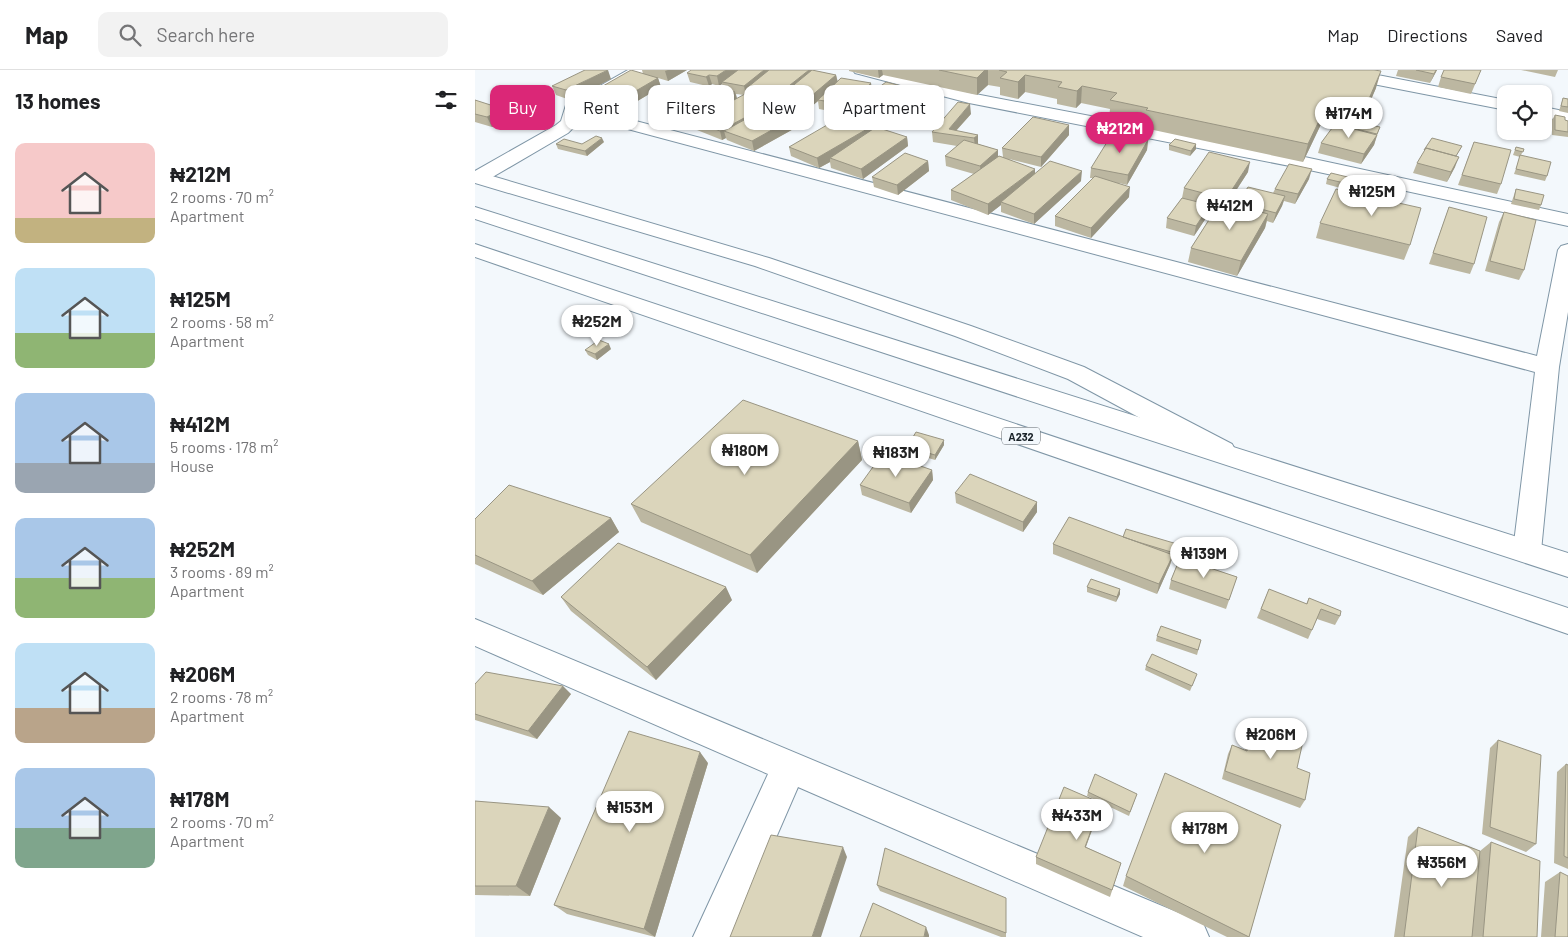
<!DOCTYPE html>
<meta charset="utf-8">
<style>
:root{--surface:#fff;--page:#f2f2f2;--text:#202124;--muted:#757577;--line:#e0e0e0;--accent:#db2777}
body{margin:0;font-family:Barlow,sans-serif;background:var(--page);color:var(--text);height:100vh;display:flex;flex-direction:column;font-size:19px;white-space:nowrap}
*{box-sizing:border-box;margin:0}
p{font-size:16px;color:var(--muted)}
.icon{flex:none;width:28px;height:28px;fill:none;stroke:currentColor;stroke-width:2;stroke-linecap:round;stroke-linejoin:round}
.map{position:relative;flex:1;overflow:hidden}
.drawer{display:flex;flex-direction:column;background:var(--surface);width:475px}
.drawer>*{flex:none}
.banner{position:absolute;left:15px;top:15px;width:475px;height:45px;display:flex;gap:10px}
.controls{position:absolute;left:1022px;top:15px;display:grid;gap:10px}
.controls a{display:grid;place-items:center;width:55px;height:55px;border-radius:10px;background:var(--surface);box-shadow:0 1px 4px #0004;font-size:25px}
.price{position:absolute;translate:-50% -42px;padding:0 11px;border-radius:18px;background:#fff;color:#222;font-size:16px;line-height:32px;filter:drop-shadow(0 1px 2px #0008)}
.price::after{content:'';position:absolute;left:50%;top:30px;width:15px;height:11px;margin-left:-8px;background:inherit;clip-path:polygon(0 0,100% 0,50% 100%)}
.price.selected{background:var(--accent);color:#fff}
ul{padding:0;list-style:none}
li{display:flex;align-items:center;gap:15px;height:125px;padding:0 15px}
li span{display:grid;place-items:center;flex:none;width:140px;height:100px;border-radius:10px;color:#555}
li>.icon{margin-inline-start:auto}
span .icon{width:60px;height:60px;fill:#fffc;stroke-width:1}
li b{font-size:21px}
h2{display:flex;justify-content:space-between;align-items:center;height:60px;padding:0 15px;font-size:21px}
.tag{padding:0 18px;border-radius:10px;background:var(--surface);box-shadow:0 1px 4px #0004;font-size:18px;line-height:45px}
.tag.selected{background:var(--accent);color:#fff}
header{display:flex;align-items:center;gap:30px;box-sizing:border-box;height:70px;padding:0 25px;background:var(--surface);border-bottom:1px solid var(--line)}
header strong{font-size:24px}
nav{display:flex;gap:28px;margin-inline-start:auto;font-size:18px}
.search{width:350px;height:45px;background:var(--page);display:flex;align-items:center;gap:12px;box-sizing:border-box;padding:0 18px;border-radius:10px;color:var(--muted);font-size:19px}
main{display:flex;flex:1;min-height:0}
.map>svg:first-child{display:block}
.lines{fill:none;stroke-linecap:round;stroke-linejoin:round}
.minor-casing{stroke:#7f96a6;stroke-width:2}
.secondary-casing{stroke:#7f96a6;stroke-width:2}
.trunk-casing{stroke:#7f96a6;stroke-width:2}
.minor{fill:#fff;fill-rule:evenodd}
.secondary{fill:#fff;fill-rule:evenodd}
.trunk{fill:#fff;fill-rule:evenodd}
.wall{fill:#bcb7a1;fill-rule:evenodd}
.shaded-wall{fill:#999583}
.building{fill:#dbd5bb;stroke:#999583}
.labels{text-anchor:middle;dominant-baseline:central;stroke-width:5;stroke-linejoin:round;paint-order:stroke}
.shield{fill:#f3f8fc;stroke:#5b6368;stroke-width:1}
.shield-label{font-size:11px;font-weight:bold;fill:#1a2329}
</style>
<header>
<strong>Map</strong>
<div class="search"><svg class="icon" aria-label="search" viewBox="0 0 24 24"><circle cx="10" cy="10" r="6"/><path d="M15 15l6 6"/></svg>Search here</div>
<nav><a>Map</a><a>Directions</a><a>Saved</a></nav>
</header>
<main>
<section class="drawer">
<h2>13 homes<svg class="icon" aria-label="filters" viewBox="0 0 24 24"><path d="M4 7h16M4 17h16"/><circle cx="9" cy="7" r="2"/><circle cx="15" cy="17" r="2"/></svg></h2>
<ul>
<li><span style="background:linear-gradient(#f6c9c9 75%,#c2b280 0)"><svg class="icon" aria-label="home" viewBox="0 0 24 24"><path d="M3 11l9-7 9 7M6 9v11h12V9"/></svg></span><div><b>₦212M</b><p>2 rooms · 70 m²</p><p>Apartment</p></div></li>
<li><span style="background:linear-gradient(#bfe0f5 65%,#8fb573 0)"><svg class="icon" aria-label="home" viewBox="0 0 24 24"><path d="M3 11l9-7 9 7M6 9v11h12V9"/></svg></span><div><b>₦125M</b><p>2 rooms · 58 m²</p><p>Apartment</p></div></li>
<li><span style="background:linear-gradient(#a9c7e8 70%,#9aa5b1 0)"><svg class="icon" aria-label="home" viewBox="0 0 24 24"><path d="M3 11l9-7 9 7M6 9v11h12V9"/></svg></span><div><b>₦412M</b><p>5 rooms · 178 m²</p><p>House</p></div></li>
<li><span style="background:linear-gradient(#a9c7e8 60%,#8fb573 0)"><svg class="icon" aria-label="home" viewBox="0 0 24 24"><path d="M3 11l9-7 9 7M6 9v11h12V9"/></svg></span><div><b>₦252M</b><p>3 rooms · 89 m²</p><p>Apartment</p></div></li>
<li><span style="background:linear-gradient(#bfe0f5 65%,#b9a48a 0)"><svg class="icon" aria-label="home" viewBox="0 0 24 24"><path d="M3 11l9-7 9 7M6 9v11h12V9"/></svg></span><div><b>₦206M</b><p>2 rooms · 78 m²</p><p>Apartment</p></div></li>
<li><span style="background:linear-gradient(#a9c7e8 60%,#7fa58c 0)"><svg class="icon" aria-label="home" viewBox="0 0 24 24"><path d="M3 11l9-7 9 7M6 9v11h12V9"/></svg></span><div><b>₦178M</b><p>2 rooms · 70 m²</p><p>Apartment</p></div></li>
</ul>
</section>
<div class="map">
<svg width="1093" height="867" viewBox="0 0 1093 867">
<rect width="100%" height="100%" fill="#f3f8fc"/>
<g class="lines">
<g class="minor-casing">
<path id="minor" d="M153,0h19l-2,3 -59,35 951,248 21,-106 3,-4 7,-2v68l-9,55 -18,184 -4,8 -10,4 -10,-4 -4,-8 22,-179 -956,-256 -1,7 -10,10 -84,49 -9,1v-12l81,-46 5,-4 5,-16z
M378,0h27l90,23 330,63 268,58v12l-268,-58 -331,-65 -114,-30z
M844,0h33l154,30v10l-179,-35 -6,-2z
M1069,37l24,5v10l-24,-5z
M0,549l728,304 6,14h-66l-345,-150 -65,150h-40l75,-163 -293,-128z"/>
</g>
<g class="secondary-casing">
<path id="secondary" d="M0,101l294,87 202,68 113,41 148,77 4,7 -4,7 -9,2 -9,-2 -146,-79 -113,-43 -200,-70 -280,-83z"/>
</g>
<g class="trunk-casing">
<path id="trunk" d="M0,137l1093,346v24l-1093,-358z
M0,174l1093,364v26l-1093,-377z"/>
</g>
<use href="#minor" class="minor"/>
<use href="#secondary" class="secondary"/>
<use href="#trunk" class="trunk"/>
</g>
<path class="wall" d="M167,0h45l-19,11 -10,-3 3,9 -47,28 -28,-8 -4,-9 61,-24z
M374,0h525l2,18 -15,35 19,4 -6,18 -13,19 -43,-11 3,-10 12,-16 3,-7 -12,-2 -21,44 -159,-34 1,-3 -36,-7 1,-9 -29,-6 -5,5 -19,-4v-5l-32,-7 -7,7 -18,-4v-8l-12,-2 -11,10 -94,-20 -4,3 -30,-7z
M923,0h39l-7,13 -34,-7z
M1006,0l-10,24 -33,-7 3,-10z
M1046,0h37l-3,7z
M340,1l21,4 2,7 33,1 1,9 -3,3 48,-5 1,9 -35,28 -9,-2 1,3 32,9 1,9 -45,33 -32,-11 -1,-6 -11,6 -28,-12 -2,-9 62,-31 -1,-7 3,-2 -7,-1 -6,7 -21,-4 -1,-8 -13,11h-1l2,10 -52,29 -27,-11 -1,-2 -4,2 -25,-10 -1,-5 -24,-8 -3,-9 38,-22 -17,-4 -3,-9zM237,14l7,2 3,-2 2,5 -13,-4zM261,24l8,1 -7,4zM276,26l28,6v1l-8,2 -1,-1z
M136,9l-41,21 -14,-5 -4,-9z
M1088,28l5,1v14l-9,-2z
M0,30l32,18 -15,9 -17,-5z
M496,44l-15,17 22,4v9l20,6v6l5,1 -1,-9 67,-23v10l-28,32 -32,-8 26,14 46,8 -47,43 -33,-12v-7l-13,10 -37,-15v-10l23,-16 -28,-8 -1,-10 12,-10 -24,-4 -1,-10z
M1069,44l5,6 -2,5 -3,-1z
M1080,45l10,5 3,1v16l-16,-2v-15z
M673,70l-1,10 -20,35 -8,-2 10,14 -38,41 -36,-12v-10l38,-38h-3l1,-10z
M129,72l-17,14 -29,-7 -2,-5h26z
M999,72l27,42 -4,10 -39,-9z
M721,74v5l-6,7 -21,-6v-5z
M987,76l-6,10 -1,11 -8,15 -34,-9 4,-10z
M1041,77l8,2 -3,6 26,21 -2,5 -31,-7 6,-17 -7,-2z
M453,91l1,10 -31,24 -24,-8 -2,-10z
M773,102l-20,31 9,3 1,-3 35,-10 2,-4 34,-10 -14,25 -11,-3 -2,5 -9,17 -6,-2 -2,7 -28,48 -49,-14 3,-14 26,-41 -7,-2 -2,10 -14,21 -28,-8 1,-10 15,-20 2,-10z
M852,109h29l-5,12 -25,-7z
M1041,119l25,16 -2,5 -28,-6z
M974,137l25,57 -4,10 -41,-10z
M1029,142l20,58 -5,10 -34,-9 14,-49z
M845,153l90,22 -6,15 -88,-22z
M136,279l-14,11 -9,-5 -3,-5z
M383,371l4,19 -105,113 -116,-51 -10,-18z
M469,375l-9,15 -27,-8 -1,-5z
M457,400l1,10 -22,33 -49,-18 -2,-10z
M480,423l82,9v10l-14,20 -67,-29z
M136,448l8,14 -76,63 -68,-31v-45z
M648,467l61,9 -4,12 16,5 6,-22 18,5 -7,23 24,8 -11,32 -57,-20 2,-9 8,-20 -7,-2 -2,7 -13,29 -104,-40v-10z
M612,517l33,7 -4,8 -29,-10z
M794,519l37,15 3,-6 31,18 -5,9 -18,-6 -9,20 -51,-21z
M86,527l171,3 -76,80 -85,-69z
M682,566l44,4 -4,15 -41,-14z
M671,596l49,13 -5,12 -45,-21z
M0,614l96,10 -34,45 -62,-19z
M780,650l42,48 8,32 -5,8 -78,-29 6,-25 4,-9 13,5 6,-22z
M1023,670l38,104 -10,8 -44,-18 8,-86z
M233,693l-53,174 -88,-23 -13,-9z
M1091,694l2,1v104l-14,-6 3,-91z
M613,722l49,2 -8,22 -42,-20z
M0,731l86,17 -31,78 -55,-1z
M626,733l-2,8 -13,36 35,16 -11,34 -74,-33v-7z
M806,755l-32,112h-22l-104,-51 3,-10z
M943,757l62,24 11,-9 46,95h-143l14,-100z
M1085,802l8,65h-27l4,-55z
M402,815l129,13v39h-5l-121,-46z"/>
<path class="shaded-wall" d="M133,0l3,9 -41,21 -4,-10z
M193,0h19l-19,11 -3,-10z
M251,0h16l-20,12v2l-3,2 -2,-10z
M289,0h14l-30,17 1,6 -3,3 -2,-10z
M334,0h5l1,5 -34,23 -1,-5z
M403,0h4l1,5 -4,3z
M510,0h3v15l-11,10v-17z
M961,0h1l-7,13 4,-9z
M906,1l-5,17 -16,37 5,-17z
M234,5l3,9 -3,2 -3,-9z
M361,5l2,9 -20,16v1l-13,11 -2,-9z
M550,5v17l-7,7v-17z
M183,8l3,9 -47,28 -4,-9z
M396,13l1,9 -16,16 -1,-9z
M607,16l-1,17 -5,5 1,-17z
M442,20l1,9 -35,28 -1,-9z
M260,22l3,10 -41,20 -1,-6z
M370,27l1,9 -6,7 -2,-10z
M854,30l-5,18 -21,44 5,-18z
M295,34l2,9 -48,18 2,7 -4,2 -2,-9z
M495,34l1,10 -19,21 -3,-6z
M28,39l4,9 -15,9 -5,-10z
M329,42l2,10 -52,29 -2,-10z
M399,55l2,10 -46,23v4l-11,6 -2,-10z
M594,55v10l-28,32v-10z
M503,65v9l-3,4 -1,-10z
M902,65l-3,10 -13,19 3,-10z
M432,67l1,9 -45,33 -2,-10z
M127,68l2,4 -17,14 -2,-5z
M673,70l-1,10 -20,35 1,-10z
M721,74v5l-6,7 1,-5z
M523,80v10l-17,16 -1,-10z
M984,87l-4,10 -8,15 4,-10z
M453,91l1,10 -31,24 -1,-10z
M775,92l-2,10 -24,37 2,-10z
M560,99v10l-34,23v3l-13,10v-11z
M837,99l-3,10 -14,25 3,-10z
M607,101l-1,10 -47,43v-10z
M655,117l-1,10 -38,41v-10z
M810,126l-3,10 -9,17 3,-10z
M735,135l-2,10 -14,21 2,-10z
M793,144l-3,14 -28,48 4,-15z
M134,274l2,5 -14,11 -2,-6z
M469,370v5l-9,15v-5z
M383,371l4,19 -105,113 -7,-18z
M457,400l1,10 -22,33 -2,-10z
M562,432v10l-14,20v-10z
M136,448l8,14 -76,63 -11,-14z
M698,485l-3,10 -13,29 2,-10z
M251,517l6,13 -76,80 -9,-13z
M645,519v5l-4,8 1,-5z
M88,616l8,8 -34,45 -9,-8z
M225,682l8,11 -53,174 -11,-8z
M626,733l-2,8 -16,43 2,-7z
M74,737l12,11 -31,78 -14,-10z
M368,777l4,10 -26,80h-9z
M451,857l3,8v2h-5z"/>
<path class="building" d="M110,0h23l-42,20 -14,-4z
M156,0l27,8 -48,28 -28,-8z
M216,0h35l-9,6 -8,-1 -3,2 -19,-4z
M263,0h26l-20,16 -22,-4z
M294,0h40l-29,23 -32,-6z
M337,0l24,5 -33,28 -25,-5z
M464,0h46l-8,8z
M524,0h375l7,1 -16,37 -36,-8 -21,44 -162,-34 2,-2 -38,-8 7,-7 -35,-7 -5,5 -19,-4 4,-5 -37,-7 -7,7 -18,-4 7,-6z
M941,0h20l-2,4z
M969,0h37l-6,14 -34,-7z
M366,8l30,5 -16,16 -10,-2 -7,6 -20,-3z
M411,12l31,8 -35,28 -32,-9z
M235,15l25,7 -39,24 -27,-8z
M270,24l25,10 -50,27 -25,-10z
M1088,28l5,1v8l-7,-1z
M0,30l28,9 -16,8 -12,-3z
M302,32l27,10 -52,29 -28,-10z
M483,32l12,2 -21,25 29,6 -4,3 -42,-6z
M371,44l28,11 -57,33 -28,-11z
M1069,44l3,1 2,5 -5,-1z
M1080,45l10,2v3l3,1v11l-13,-2z
M558,47l36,8 -28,32 -39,-9z
M862,48l43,9 -3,7 -42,-10 -2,1z
M860,54l42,11 -13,19 -43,-11z
M401,57l31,10 -46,32 -31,-11z
M637,64l36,6 -20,35 -37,-7z
M121,66l6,2 -17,13 -29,-7 8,-5 18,5z
M957,68l30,8 -6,10 -30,-8 -2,2z
M700,69l21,5 -5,7 -22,-6z
M489,70l34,10 -18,16 -35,-10z
M999,72l37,8 -10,34 -39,-9z
M1041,77l8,2 -1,3 -8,-2z
M951,78l33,9 -8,15 -34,-9z
M734,82l41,10 -24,37 -42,-11z
M430,83l23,8 -31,24 -25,-8z
M1045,85l31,7 -4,14 -31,-7z
M524,86l36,13 -47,35 -37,-14z
M575,91l32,10 -48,43 -33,-12z
M814,94l23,5 -14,25 -23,-5z
M856,103l25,6 -3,6 -26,-6z
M620,106l35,11 -39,41 -36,-12z
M773,117l37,9 -9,17 -38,-10z
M861,119l85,19 -11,37 -90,-22z
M1041,119l28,6 -3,10 -27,-6z
M707,128l28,7 -14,21 -29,-8z
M746,131l47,13 -27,47 -50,-13z
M974,137l38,10 -13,47 -41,-11z
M1029,142l32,8 -12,50 -34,-9z
M124,270l10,4 -14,10 -10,-4z
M268,330l115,41 -108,114 -119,-51z
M441,362l28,8 -9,15 -28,-8z
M408,383l49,17 -23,33 -49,-18z
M495,404l67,28 -14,20 -68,-29z
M34,415l102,33 -79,63 -57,-26v-36z
M594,447l104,38 -14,29 -106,-40z
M651,459l58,17 -3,9 -43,-13 -15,-5z
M727,471l18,5 -5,18 -18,-4z
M143,473l108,44 -79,80 -86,-70z
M705,488l57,19 -8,23 -58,-20z
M616,509l29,10 -3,8 -30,-10z
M794,519l38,15 2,-6 32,13 -1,5 -19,-7 -9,21 -51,-21z
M686,556l40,14 -3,10 -41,-14z
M677,584l45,20 -5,12 -46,-20z
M11,602l77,14 -35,45 -53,-17v-30z
M780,650l49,17 -7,31 13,5 -5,27 -80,-29 7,-26 15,6z
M154,661l71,21 -56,177 -90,-24z
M1023,670l43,15 -5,89 -46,-17z
M1091,694l2,1v93l-4,-2z
M690,703l116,52 -32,112 -123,-61z
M620,704l42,20 -7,18 -42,-20z
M589,717l37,16 -16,44 36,16 -9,27 -76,-33z
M0,731l74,6 -33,79h-41z
M943,757l62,24 -8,86h-68z
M296,765l72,12 -31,90h-82z
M1016,772l49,19 -3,76h-54z
M410,778l121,50v35l-129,-48z
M1085,802l8,4v61h-13z
M398,833l53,24 -2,10h-64z"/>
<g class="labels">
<rect class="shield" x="527" y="357.5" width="38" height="17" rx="4"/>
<g class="shield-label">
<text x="546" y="366">A232</text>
</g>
</g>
</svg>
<div class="controls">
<a><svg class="icon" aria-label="locate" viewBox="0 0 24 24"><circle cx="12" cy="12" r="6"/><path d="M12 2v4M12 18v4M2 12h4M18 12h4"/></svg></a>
</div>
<b class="price" style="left:874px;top:69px">₦174M</b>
<b class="price selected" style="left:645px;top:84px">₦212M</b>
<b class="price" style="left:897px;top:147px">₦125M</b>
<b class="price" style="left:755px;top:161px">₦412M</b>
<b class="price" style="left:122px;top:277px">₦252M</b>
<b class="price" style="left:270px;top:406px">₦180M</b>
<b class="price" style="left:421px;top:408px">₦183M</b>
<b class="price" style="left:729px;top:509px">₦139M</b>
<b class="price" style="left:796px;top:690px">₦206M</b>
<b class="price" style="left:155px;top:763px">₦153M</b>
<b class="price" style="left:602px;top:771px">₦433M</b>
<b class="price" style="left:730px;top:784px">₦178M</b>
<b class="price" style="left:967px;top:818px">₦356M</b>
<div class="banner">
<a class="tag selected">Buy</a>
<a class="tag">Rent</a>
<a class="tag">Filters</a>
<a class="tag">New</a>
<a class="tag">Apartment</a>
</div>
</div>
</main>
